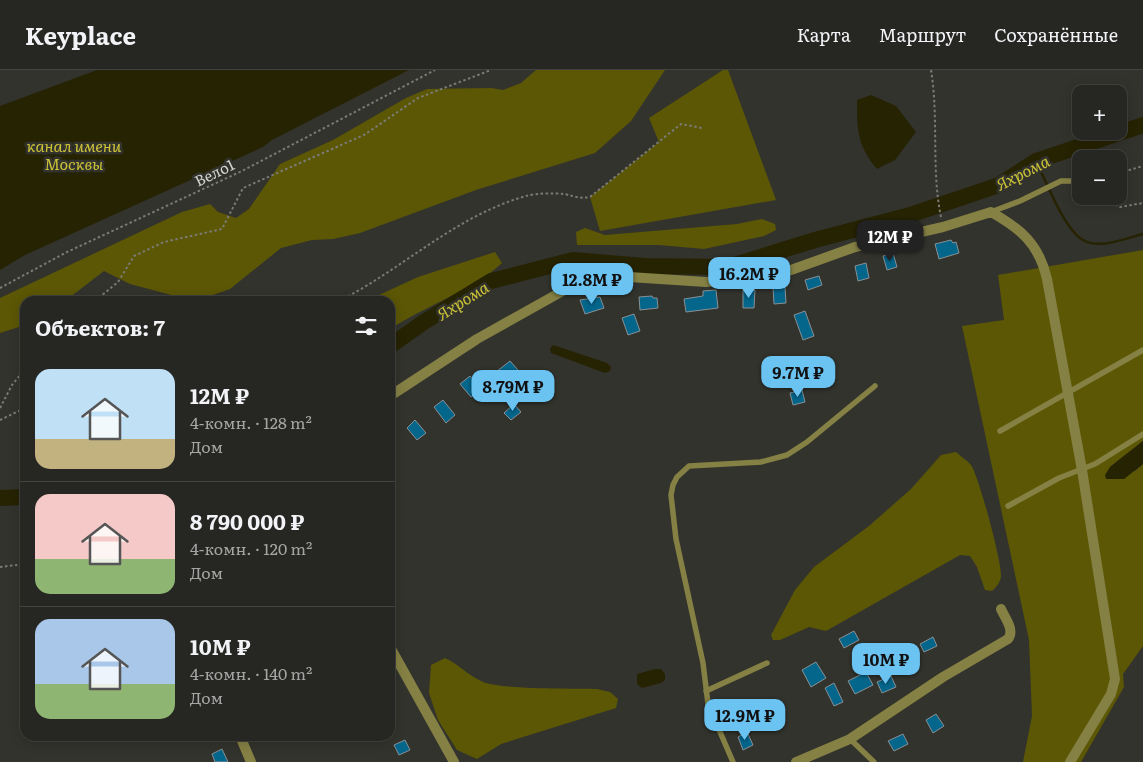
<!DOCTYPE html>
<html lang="ru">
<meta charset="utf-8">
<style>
:root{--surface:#262622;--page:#2e2e2a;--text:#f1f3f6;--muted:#a4a5a5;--line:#424340;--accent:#6bc3f2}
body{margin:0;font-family:Literata,serif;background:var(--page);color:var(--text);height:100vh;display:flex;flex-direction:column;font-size:19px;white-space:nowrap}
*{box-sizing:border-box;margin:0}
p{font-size:16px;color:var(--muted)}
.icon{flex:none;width:28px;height:28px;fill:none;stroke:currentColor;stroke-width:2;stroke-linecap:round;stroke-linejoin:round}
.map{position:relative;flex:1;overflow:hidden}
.drawer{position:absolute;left:20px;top:226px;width:375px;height:445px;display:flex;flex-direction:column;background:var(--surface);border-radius:15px;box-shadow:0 2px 12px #0003,0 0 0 1px var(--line)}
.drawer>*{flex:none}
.buttons{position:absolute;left:1072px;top:15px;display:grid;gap:10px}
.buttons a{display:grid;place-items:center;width:55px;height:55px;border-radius:10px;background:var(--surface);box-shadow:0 2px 12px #0003,0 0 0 1px var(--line);font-size:25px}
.price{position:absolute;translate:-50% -42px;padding:0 11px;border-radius:10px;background:var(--accent);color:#111;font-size:16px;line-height:32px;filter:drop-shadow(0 1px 2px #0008)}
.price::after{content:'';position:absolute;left:50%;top:30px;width:15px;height:11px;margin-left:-8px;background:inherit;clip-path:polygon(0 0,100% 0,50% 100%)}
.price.active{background:#222;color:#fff}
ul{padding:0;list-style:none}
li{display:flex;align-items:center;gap:15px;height:125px;padding:0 15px}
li+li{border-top:1px solid var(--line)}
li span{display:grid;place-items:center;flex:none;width:140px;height:100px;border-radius:15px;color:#555}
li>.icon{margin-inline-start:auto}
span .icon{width:60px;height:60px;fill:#fffc;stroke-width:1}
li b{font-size:21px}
h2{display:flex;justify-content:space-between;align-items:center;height:60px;padding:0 15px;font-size:21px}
header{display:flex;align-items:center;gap:30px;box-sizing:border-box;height:70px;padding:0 25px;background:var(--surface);border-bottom:1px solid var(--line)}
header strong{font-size:24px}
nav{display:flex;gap:28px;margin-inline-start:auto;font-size:18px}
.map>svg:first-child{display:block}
.green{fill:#5c5705}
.water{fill:#262303}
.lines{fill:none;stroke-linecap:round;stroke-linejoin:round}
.stream{stroke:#262303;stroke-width:2.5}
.river{stroke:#262303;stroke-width:16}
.building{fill:#05668c;stroke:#899094}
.path{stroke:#7b7b76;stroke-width:2;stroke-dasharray:2.5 2.5;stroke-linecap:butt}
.lane{stroke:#858144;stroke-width:5.5}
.street{stroke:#858144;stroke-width:10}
.labels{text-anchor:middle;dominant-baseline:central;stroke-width:5;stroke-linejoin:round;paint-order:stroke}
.street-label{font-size:15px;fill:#d3d3cf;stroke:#33332d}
.water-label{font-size:16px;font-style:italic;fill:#ccc337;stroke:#33332d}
</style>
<header>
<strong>Keyplace</strong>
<nav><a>Карта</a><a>Маршрут</a><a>Сохранённые</a></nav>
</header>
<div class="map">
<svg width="1143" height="692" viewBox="0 0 1143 692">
<rect width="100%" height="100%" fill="#33332d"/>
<path class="green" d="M536,0h129l-34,51 -36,32 -119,37 -116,43 -27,6 -21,1 -31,8 -51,41 -26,9 -29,-2 -45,-12 -26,-13 -39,30h-40v24l-25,8v-35l182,-86 28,-8 8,8 18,6 13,-9 31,-45 53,-24 73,-42 21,-9 64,-1 12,2 18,-7z
M723,0h5l48,130 -176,31 -10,-34 69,-55 -10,-24z
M762,149l13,5 1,6 -12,6 -60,13 -45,-4h-82l-1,-13 9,-4 20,7 132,-11z
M1143,180v191l-33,26 25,4 8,-7v182l-20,28 1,13 -43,75h-58l9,-46 -3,-76 -67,-314 42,-6 -6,-45z
M495,182l7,11c-28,26 -78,44 -112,66v-28h-24l52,-24z
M956,382c4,4 11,8 15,13 8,12 30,94 30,110 0,7 -4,11 -9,16l-7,-1 -8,-23 -7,-11 -10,-1 -134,76 -17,-4 -29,13h-7l-2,-5 24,-45 19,-23 55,-41 42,-37 30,-34z
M445,588c13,6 23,17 36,23 16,9 94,7 116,8l13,3 8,7 -2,9 -115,36 -24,15 -20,-9 -19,-30 -9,-27 2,-28z"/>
<path class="water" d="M97,0h312l-137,70 -9,7 -238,108 -25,15v-164z
M871,25l25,11 20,26 -21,28 -18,9c-20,-24 -20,-39 -20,-69z
M553,275l54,18 4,4 -1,4 -5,2 -54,-20 -1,-4z
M1143,371v23l-19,15h-18l-1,-4 5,-8z
M655,599h6l4,5v6l-4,3 -19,5 -5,-4v-10z"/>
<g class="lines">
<path class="stream" d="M1036,91c10,20 28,68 47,79 16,10 43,-2 60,-6"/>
<path class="river" d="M390,276l34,-24 67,-41 82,-21 72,6 83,1 87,-27 95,-25 89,-30 37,-24 107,-36
M0,428l25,-1"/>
</g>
<path class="building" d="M951,170l2,3 3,-1 3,11 -20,6 -4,-15z
M893,183l4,14 -10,3 -4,-14z
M866,193l3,15 -11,3 -3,-15z
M819,206l3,9 -14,5 -3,-10z
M785,217l1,16 -12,1 -1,-16z
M716,220l2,18 -32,4 -2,-13 19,-3v-5z
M743,220h12l-1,18h-11z
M652,226l1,2h4l1,10 -18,2 -1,-13z
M600,227l4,11 -19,6 -5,-14z
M805,241l9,25 -11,4 -9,-25z
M634,244l6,17 -12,4 -6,-17z
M510,291l8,9 -7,6 11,13 -7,6 -19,-23z
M470,306l11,13 -10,8 -11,-13z
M802,320l3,12 -12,3 -3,-12z
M443,330l12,15 -9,8 -12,-16z
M514,334l7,8 -10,8 -7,-7z
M415,350l11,13 -9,7 -10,-12z
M854,561l5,9 -15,8 -5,-9z
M933,567l4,9 -13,6 -4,-8z
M906,584l6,12 -17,8 -6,-12z
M816,592l10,16 -15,9 -9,-17z
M866,602l7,13 -18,9 -7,-13z
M891,606l5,11 -14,6 -5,-11z
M834,613l9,19 -9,4 -9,-18z
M936,644l8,12 -11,7 -7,-13z
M747,662l6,13 -10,5 -5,-13z
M903,664l5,10 -14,7 -6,-10z
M405,670l5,10 -11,5 -5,-10z
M222,679l6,13h-13l-3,-8z"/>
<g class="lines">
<path class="path" d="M931,0c8,49 0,99 10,147
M1119,103l24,-7
M1097,126l23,11 23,-4
M0,218l67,-36 175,-81 193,-101
M95,231l23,-19 16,-26 30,-14 58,-13 21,-41 121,-53 54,-37 73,-28
M339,231c64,-32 116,-85 187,-105 10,-3 28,-3 38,-2 10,2 15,5 26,3l91,-73 21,4
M0,338l12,-23 13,-16
M0,350l25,-12
M0,497l25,-3"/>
<path class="lane" d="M991,142l29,-11 41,-20h20
M1000,361l143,-81
M1008,436l51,-28 36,-14 48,-30
M706,621l61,-28
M850,669l24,23
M733,692l-25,-58 -5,-41 -27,-124 -5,-44 2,-10 4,-8 12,-11 72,-4 26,-7 20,-13 68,-56"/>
<path class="street" d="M390,326l87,-57 100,-56 21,-6h31l77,5 44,-4 41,-8 64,-23 88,-20 48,-15c30,17 48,32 56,67l35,191 33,209 -4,15 -41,68
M390,577l64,115
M240,666l11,26
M796,692l54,-23 93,-62 65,-38c7,-9 -3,-21 -7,-30"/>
</g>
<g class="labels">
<g class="street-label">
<text transform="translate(214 102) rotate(-26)">Вело1</text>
</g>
<g class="water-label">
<text x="74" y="75">канал имени<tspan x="74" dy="18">Москвы</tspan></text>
<text transform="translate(1022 102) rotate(-27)">Яхрома</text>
<text transform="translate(462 230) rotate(-32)">Яхрома</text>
</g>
</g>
</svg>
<div class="buttons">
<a>+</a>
<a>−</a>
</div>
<b class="price active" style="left:890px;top:192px">12M ₽</b>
<b class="price" style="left:749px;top:229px">16.2M ₽</b>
<b class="price" style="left:592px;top:235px">12.8M ₽</b>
<b class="price" style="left:798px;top:328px">9.7M ₽</b>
<b class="price" style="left:513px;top:342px">8.79M ₽</b>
<b class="price" style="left:886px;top:615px">10M ₽</b>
<b class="price" style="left:745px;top:671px">12.9M ₽</b>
<section class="drawer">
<h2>Объектов: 7<svg class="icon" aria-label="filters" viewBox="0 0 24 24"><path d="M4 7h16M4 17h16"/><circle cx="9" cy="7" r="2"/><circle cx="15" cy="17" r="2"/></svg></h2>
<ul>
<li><span style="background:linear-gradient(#bfe0f5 70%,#c2b280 0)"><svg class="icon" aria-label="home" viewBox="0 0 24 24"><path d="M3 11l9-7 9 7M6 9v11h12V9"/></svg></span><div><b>12M ₽</b><p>4-комн. · 128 m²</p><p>Дом</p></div></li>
<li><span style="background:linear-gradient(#f6c9c9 65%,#8fb573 0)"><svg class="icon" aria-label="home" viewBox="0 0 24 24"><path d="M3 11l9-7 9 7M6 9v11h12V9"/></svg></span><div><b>8 790 000 ₽</b><p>4-комн. · 120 m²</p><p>Дом</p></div></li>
<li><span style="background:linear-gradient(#a9c7e8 65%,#8fb573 0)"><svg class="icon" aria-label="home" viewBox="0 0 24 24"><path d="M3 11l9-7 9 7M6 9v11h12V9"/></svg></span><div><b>10M ₽</b><p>4-комн. · 140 m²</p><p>Дом</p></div></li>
</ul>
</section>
</div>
